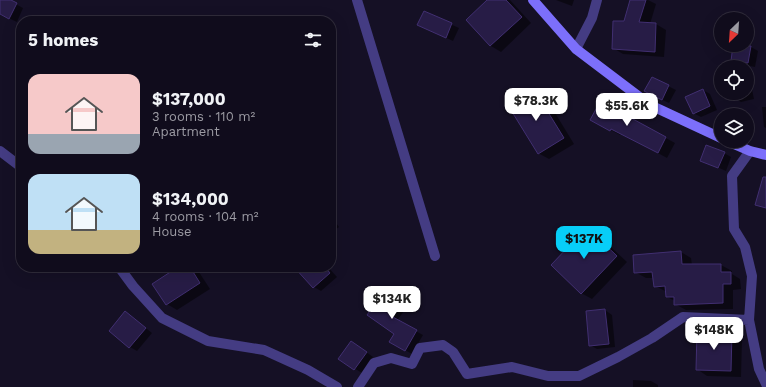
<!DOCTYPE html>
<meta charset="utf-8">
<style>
:root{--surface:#100c1c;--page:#1e1a29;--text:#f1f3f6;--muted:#9c9ba3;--line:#302c3b;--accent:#07cef8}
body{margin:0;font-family:"Work Sans",sans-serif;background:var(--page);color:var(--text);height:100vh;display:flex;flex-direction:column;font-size:15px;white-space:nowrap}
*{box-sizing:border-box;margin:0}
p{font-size:13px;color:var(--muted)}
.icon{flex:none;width:22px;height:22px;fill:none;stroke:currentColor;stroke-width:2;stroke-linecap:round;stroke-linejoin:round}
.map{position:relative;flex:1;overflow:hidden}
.drawer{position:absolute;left:16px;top:16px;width:320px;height:256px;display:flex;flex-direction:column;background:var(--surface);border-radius:16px;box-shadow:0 4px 16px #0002,0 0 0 1px var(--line)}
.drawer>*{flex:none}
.needle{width:26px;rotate:205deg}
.fabs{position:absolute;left:714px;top:12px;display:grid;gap:8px}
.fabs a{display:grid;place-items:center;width:40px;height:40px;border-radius:50%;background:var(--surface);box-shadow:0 4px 16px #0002,0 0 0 1px var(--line);font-size:20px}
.price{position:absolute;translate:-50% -34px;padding:0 9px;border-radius:8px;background:#fff;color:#222;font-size:13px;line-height:26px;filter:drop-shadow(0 1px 2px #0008)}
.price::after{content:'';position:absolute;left:50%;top:24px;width:12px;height:9px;margin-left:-6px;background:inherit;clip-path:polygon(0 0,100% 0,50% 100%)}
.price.active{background:var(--accent);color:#111}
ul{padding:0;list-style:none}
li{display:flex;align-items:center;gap:12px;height:100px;padding:0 12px}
li span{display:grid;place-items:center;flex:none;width:112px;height:80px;border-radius:12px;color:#555}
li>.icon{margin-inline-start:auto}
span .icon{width:48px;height:48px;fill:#fffc;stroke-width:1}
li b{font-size:17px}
h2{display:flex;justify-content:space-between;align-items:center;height:48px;padding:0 12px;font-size:17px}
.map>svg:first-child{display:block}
.shadow{fill:#0007}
.building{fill:#271c46;stroke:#412f71}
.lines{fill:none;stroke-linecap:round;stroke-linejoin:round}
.street{stroke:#443c83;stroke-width:10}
.secondary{stroke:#7c6ffb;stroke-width:10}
</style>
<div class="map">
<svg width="766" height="387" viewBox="0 0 766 387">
<rect width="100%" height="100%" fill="#151025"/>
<path class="shadow" d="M0,0h8l15,8 -6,14 -17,-8z
M486,0h24l21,23 -30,29 -10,-6 -24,-26 20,-19z
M556,0h18l-2,6z
M631,0h17l8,4 -6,20h6l10,6 -2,27 -41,-3 -10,-6 11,-26z
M424,12l35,16 -6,13 -35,-16z
M734,45l17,2 7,4 -3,16 -16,-3 -7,-4z
M652,78l24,12 -7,13 -17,-8z
M747,79l3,1 4,19 -13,3 -7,-4 -1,-5h14z
M703,90l7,4 7,16 -16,7 -8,-4z
M535,92l11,6 28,46 -25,15 -11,-6z
M602,101l28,16 -1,1 46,25 -8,15 -46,-25 -1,2 -28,-15z
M762,107h4v21l-2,-1z
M724,153l7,4 -5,14 -25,-11z
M331,216l8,11 -8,6z
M587,229l11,6 29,27 -35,37 -11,-6z
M681,252l10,6 1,7h29l11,6v3l8,5 1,10 -8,1v19l-47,1 -11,-6v-3l-8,-4v-5l-12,-6 -1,-8h-8l-11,-6z
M179,267h15l3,2 13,20 -33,21 -10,-6z
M303,267h25l9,10 -16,14 -7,-4z
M392,294l16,11 -11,16 26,14 -11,19 -21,-12 4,-9 -27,-18z
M605,310l7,5 3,32 -18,2 -7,-4z
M125,313l7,4 20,16 -15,18 -7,-4 -20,-16z
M732,333l10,6 -1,38 -34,-1 -10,-7z
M358,346l15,11 -11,16 -23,-14z
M633,380l18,1 7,4v2h-25z"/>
<path class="building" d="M0,0h11l6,3 -8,16 -9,-5z
M487,0h19l16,17 -32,29 -24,-26z
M630,0h16l-7,22 17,1 -1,29 -43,-3 1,-28h11z
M424,11l28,12 -6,15 -29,-13z
M733,45l18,1 -3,17 -17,-2z
M652,77l17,8 -7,15 -18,-9z
M703,89l7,17 -17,8 -8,-17z
M535,91l29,47 -26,16 -29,-47z
M601,100l20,11 -1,1 46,25 -8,16 -47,-24 -1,2 -20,-11z
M706,145l19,7 -7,16 -18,-7z
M763,177h3v31l-11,-3z
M587,227l30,29 -36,38 -30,-29z
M681,251l1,13h39v8h10v12h-8v19l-49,2v-8h-8l-1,-11 -11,1 -2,-15 -18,1 -1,-18z
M178,267h12l10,16 -34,22 -14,-21z
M294,267h31l5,6 -17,15z
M385,289l17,11 -11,16 26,14 -12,21 -16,-9 5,-8 -27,-19z
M605,309l4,35 -20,2 -3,-35z
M125,311l21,17 -17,20 -20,-17z
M697,331l35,1 -1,39 -35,-1z
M351,341l16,11 -13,18 -16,-11z"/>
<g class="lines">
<path class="street" d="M357,0l78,256
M576,49l16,-31 5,-18
M0,151l21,16
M750,151l-18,25 2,53 11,18 7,29 -3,44 10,49 7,15
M119,267l14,19 29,32 46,23 56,9 44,20 29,17
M358,387l16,-24 17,-5 21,6 8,-16 23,-3 10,7 14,22 45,-7 36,9h31l39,-19 34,-19 31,-21 66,3"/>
<path class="secondary" d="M533,0l43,49 74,56 71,33
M727,141l23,10 16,4"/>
</g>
</svg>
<div class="fabs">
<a><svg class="needle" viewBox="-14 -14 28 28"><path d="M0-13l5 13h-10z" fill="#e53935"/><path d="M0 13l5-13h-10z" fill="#9c9ba3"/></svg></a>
<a><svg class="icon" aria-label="locate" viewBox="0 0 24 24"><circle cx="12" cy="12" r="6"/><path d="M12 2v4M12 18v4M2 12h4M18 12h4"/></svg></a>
<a><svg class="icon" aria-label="layers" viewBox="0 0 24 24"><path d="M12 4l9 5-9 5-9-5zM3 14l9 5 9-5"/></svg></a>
</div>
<b class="price" style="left:536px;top:122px">$78.3K</b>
<b class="price" style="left:627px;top:127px">$55.6K</b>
<b class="price active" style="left:584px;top:260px">$137K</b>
<b class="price" style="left:392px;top:320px">$134K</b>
<b class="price" style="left:714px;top:351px">$148K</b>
<section class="drawer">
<h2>5 homes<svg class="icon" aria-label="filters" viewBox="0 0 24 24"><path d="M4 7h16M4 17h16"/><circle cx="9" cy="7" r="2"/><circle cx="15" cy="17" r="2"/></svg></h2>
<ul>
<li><span style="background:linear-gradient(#f6c9c9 75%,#9aa5b1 0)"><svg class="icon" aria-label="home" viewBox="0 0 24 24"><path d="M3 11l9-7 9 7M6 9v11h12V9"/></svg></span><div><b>$137,000</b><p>3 rooms · 110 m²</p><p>Apartment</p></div></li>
<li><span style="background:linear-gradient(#bfe0f5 70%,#c2b280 0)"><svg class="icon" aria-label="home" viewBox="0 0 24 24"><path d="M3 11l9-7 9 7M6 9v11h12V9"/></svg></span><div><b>$134,000</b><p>4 rooms · 104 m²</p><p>House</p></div></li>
</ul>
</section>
</div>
